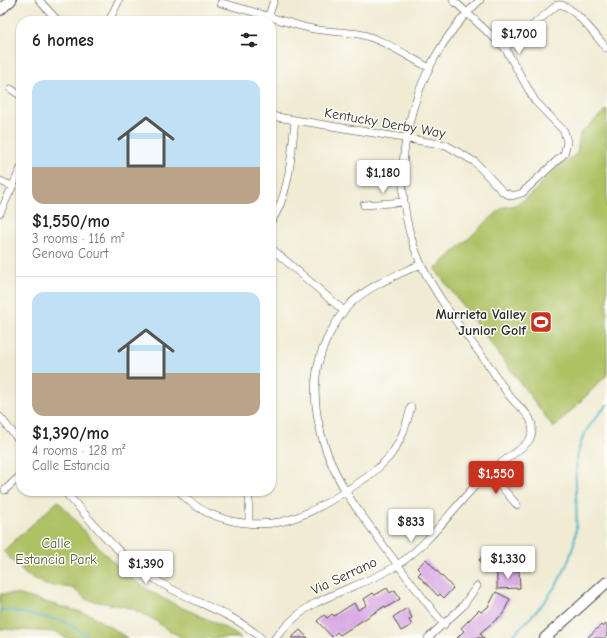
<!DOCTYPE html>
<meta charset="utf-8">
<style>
:root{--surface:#fff;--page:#f6f6f6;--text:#222;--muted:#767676;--line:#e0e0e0;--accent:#c8321e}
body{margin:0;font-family:"Comic Neue",sans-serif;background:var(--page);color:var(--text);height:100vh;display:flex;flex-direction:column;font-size:15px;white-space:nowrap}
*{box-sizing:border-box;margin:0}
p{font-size:13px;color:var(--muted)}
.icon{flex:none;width:22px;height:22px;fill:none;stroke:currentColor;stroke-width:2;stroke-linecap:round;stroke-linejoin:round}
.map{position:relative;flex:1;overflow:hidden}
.drawer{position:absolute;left:16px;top:16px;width:260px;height:480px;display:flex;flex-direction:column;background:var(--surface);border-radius:16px;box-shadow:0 1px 3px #0004}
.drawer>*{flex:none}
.price{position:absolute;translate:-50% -34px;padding:0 9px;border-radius:4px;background:#fff;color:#222;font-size:13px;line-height:26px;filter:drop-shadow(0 1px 2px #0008)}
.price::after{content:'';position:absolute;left:50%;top:24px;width:12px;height:9px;margin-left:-6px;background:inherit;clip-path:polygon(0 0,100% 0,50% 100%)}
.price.active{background:var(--accent);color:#fff}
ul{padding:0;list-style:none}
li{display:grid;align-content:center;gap:8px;height:212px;padding:0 16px}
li+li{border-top:1px solid var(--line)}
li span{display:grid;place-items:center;height:124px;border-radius:12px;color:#555}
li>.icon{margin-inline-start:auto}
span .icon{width:72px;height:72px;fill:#fffc;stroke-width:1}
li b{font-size:17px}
h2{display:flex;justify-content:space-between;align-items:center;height:48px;padding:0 16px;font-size:17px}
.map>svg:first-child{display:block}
.green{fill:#aec164;stroke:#6c7648}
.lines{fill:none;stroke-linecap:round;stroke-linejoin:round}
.stream{stroke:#48b3c6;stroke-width:2}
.building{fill:#d7a6e3}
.street-casing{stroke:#494844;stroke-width:8}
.secondary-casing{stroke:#494844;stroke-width:12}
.street{stroke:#fff;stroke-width:7}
.secondary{stroke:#fff;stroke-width:10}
.labels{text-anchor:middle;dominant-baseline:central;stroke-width:3;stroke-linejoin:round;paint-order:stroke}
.street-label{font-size:14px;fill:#2b2b2b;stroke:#fdfcf7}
.poi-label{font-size:14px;font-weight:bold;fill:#2b2b2b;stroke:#fdfcf7;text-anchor:end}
.park-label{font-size:14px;fill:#52583c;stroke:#fdfcf7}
</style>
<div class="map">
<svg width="607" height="638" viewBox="0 0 607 638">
<rect width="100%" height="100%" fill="#fdfcf7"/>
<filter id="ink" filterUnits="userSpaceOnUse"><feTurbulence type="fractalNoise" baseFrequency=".025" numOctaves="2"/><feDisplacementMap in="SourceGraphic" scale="8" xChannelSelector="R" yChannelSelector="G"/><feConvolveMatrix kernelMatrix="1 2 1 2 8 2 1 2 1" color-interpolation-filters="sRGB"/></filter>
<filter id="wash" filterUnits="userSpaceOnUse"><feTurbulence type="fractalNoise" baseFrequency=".012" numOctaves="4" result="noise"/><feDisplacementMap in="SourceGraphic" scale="16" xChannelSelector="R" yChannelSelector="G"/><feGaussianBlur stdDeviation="0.9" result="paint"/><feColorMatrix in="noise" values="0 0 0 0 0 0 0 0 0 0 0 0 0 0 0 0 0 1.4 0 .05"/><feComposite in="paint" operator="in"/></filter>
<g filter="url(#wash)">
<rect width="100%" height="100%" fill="#f0ebd3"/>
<path class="green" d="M607,109v266l-53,53 -119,-159 68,-62c22,0 34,-21 49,-35 7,-7 17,-12 25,-19l3,-19z
M58,501c29,32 56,69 94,91 29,18 61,26 89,46h-58l-15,-8 -15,-11 -22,-11 -44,-8 -14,-12 -28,-3 -20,-11 -22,-23z
M0,594h17l74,21 36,23h-62l-8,-6 -57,-3z"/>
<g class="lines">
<path class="stream" d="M0,610l12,1 51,10 28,17
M510,638c27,-26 53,-53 63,-91 9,-33 -3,-69 7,-102 4,-15 17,-29 27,-40"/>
</g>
<g id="blocks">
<path class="building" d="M491,548l12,12 -10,9 -4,-4 -2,2 -8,-7z
M426,559l27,29 -9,10 -4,-4 -2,2 -20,-21 3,-3 -4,-4z
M497,571h22l1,17 -23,1z
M387,588l3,5 5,-3 5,9 -14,9 -1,-2 -45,29 -3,-3 -5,5 -15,-16 7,-6 3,3 5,-4 2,2 20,-13 4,7 9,-5 -3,-6 9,-6 2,2z
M496,592l14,7 -7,15 -23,19 4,5h-27l7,-7 -3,-3 18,-18 2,2 7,-5z
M407,608l5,10 -3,2 3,5 -11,6 -8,-14z
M607,623v13l-3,2h-17l14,-13 2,2z
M300,630l8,8h-17z"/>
</g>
</g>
<g filter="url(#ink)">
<use href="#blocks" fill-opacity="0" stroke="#494844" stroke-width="1"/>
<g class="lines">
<g class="street-casing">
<path id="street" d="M39,0l19,21
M221,3c28,7 55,16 83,24 18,5 37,4 55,7 24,5 48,22 69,33
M269,15l5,-15
M109,21l10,-21
M505,48l52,-43c13,-4 41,33 49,43
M11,89l10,7
M271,116l175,29 29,17 28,30 9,4 10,-3 42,-39 3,-12 -3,-11 -29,-30 -30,-53 -52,-48
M0,181l12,5
M364,205l40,-3
M0,213l21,-45
M271,222c19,-28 20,-67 24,-101
M271,248l73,63
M421,264c-24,11 -51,21 -71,40 -10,10 -17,23 -23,35 -24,48 -8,107 18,151 8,15 19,28 29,42 22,32 46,62 70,93
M0,417l21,26
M489,472l28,33
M5,490l16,-15
M64,491c28,30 54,65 89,87 35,24 75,31 108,60
M179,491c24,28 66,37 101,31 24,-5 48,-19 69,-33 14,-9 28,-18 40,-32 12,-15 17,-31 22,-50
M249,523v-32
M275,638c12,-13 25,-27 41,-35 27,-15 58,-22 83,-39 37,-26 57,-62 90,-92 8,-7 38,-26 41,-33 3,-7 3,-14 0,-20 -5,-9 -16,-16 -22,-25 -8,-11 -15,-23 -23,-34 -21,-28 -43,-56 -59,-86 -48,-89 -18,-208 54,-274
M428,638l34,-31 15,-21"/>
</g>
<g class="secondary-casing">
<path id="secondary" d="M0,10l11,-10
M545,638l62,-56"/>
</g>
<use href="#street" class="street"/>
<use href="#secondary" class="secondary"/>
</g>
</g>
<defs>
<g id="stadium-square" transform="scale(1.15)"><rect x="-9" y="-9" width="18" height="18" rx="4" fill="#c8321e" stroke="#fdfcf7"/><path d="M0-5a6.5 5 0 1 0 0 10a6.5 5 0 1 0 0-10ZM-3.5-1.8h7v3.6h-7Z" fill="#fff"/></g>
</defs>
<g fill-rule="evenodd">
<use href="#stadium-square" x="541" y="322"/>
</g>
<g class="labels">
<g class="street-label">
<text transform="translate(385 123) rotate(10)">Kentucky Derby Way</text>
<text transform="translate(344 576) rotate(-25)">Via Serrano</text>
</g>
<g class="poi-label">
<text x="526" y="314">Murrieta Valley<tspan x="526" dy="16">Junior Golf</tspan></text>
</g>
<g class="park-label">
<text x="56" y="543">Calle<tspan x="56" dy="16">Estancia Park</tspan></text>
</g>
</g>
</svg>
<b class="price" style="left:519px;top:55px">$1,700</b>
<b class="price" style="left:383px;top:194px">$1,180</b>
<b class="price active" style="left:496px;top:495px">$1,550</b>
<b class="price" style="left:411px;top:543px">$833</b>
<b class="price" style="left:508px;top:580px">$1,330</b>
<b class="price" style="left:146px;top:585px">$1,390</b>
<section class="drawer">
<h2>6 homes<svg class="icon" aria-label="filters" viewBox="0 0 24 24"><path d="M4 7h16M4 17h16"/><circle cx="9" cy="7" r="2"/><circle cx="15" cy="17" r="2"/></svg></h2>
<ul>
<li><span style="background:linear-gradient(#bfe0f5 70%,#b9a48a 0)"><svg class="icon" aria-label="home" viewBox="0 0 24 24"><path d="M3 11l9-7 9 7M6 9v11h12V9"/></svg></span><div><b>$1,550/mo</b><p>3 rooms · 116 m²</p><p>Genova Court</p></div></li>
<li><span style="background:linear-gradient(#bfe0f5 65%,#b9a48a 0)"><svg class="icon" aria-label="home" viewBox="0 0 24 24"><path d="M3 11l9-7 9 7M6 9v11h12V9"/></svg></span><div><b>$1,390/mo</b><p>4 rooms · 128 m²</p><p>Calle Estancia</p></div></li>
</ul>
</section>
</div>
